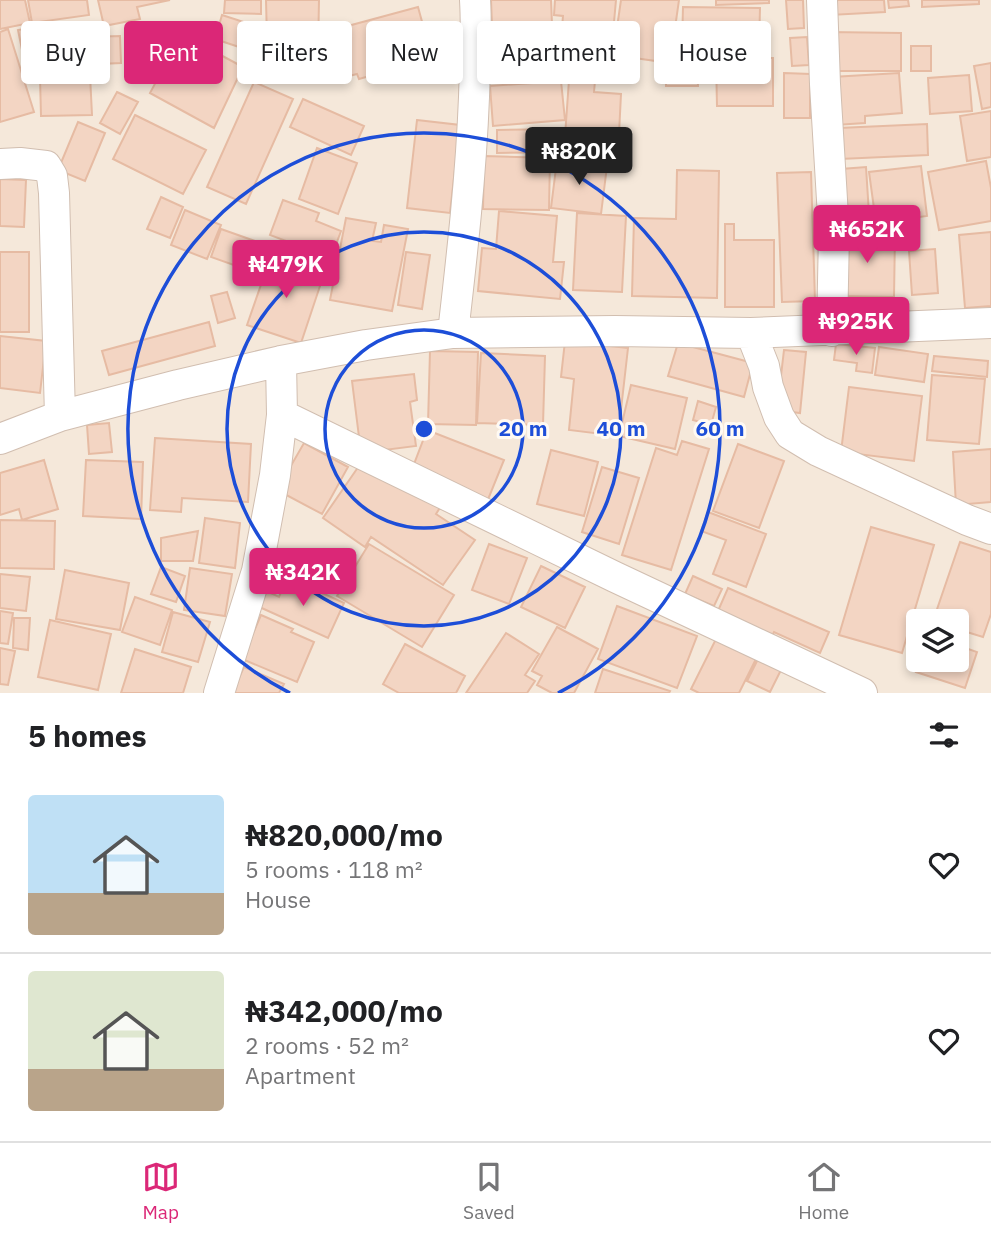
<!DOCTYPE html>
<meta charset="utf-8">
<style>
:root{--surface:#fff;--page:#f6f6f6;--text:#202124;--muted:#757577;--line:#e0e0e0;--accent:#db2777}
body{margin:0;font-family:"IBM Plex Sans",sans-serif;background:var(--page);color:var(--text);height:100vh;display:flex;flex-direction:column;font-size:26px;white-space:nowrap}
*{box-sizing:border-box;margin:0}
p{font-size:23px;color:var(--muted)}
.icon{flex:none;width:38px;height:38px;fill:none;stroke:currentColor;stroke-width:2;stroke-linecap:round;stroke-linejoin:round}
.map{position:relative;height:693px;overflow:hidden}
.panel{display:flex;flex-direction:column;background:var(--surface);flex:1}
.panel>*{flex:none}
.guide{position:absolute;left:21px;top:21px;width:950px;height:63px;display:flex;gap:14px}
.fabs{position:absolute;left:906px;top:609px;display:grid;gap:14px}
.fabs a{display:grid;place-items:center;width:63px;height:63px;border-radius:7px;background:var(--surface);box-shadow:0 4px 10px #0003;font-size:35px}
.price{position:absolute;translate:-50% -60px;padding:0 16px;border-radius:7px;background:var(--accent);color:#fff;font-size:23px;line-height:46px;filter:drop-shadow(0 2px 4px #0008)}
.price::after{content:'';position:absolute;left:50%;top:42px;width:21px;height:16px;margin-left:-10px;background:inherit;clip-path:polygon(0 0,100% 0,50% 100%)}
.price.on{background:#222;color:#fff}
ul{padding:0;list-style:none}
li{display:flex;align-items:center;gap:21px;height:175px;padding:0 28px}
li+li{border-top:2px solid var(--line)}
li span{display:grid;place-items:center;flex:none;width:196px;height:140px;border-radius:7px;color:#555}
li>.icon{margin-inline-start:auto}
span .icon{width:84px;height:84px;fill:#fffc;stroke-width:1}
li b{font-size:30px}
h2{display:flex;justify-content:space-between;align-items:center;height:84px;padding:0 28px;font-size:30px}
.tag{padding:0 24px;border-radius:7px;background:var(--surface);box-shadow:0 4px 10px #0003;font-size:24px;line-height:63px}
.tag.on{background:var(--accent);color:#fff}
.tabs{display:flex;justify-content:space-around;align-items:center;height:98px;border-top:2px solid var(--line);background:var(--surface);font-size:19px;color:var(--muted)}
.tabs a{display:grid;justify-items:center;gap:4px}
.tabs .on{color:var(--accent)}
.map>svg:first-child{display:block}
.residential{fill:#f5e8da;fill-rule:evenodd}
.building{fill:#f3d5c3;stroke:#e6bba3;stroke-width:2}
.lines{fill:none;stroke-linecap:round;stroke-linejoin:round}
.street-casing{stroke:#d1beb0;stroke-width:32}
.street{stroke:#fff;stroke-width:30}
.ring{fill:none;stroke:#1d4ed8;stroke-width:3.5}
.centre{fill:#1d4ed8;stroke:#fffaf3;stroke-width:3.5}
.ring-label{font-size:21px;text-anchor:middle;font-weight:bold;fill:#1d4ed8;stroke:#fffaf3;stroke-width:6;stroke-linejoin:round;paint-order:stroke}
</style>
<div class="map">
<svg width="991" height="693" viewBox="0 0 991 693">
<rect width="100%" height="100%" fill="#fdf6ec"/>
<path class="residential" d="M0,0h991v693h-991zM919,621h38v39h-38z"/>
<path class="building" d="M0,0h25l5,23 -30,6z
M28,0h59l2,15 -57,8z
M98,0h72l-33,7 3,12 -36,7z
M225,0h36v14l-37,-1z
M266,0h53l-1,53 -51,-13z
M491,0h60l1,24 -60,1z
M555,0h61l-6,66 -51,-4 4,-46 -9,-1z
M621,0h58l-9,63 -57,-8z
M716,0h53v3l-53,2z
M786,0h17l1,28 -16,1z
M829,0h55l1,12 -55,3z
M888,0h20l1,6 -20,2z
M922,0h57v4l-57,3z
M418,7l14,51 -73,21 -2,-5 -20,5 -10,-38 19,-6 -2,-8z
M683,7l77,1 -1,40 -77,-2z
M222,15l34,11 -8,24 -33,-11z
M42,26l8,44 -23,4 -9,-44z
M8,29l26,83 -34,10v-90z
M497,32l52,1 -1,39 -52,-1z
M828,32l73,1v38h-74z
M120,36l1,27 -68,3 -1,-28z
M807,37l2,28 -17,1 -2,-28z
M189,38l54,29 -29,61 -64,-35 14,-26 8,5z
M257,42l56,19 -7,20 -57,-19z
M911,46h20v25h-20z
M716,58h57v48h-56z
M991,63v44l-9,2 -8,-43z
M666,69h31l1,17h-32z
M784,73l26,1v44h-26z
M899,73l3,40 -37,3v7l-30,2 -3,-48z
M90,75l2,40 -51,1 -1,-39z
M969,75l3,36 -42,3 -2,-36z
M569,80l26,1 -1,11 27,2 -3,60 -54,-4z
M561,81l4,39 -72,6 -3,-40z
M254,82l39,17 -47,105 -39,-17z
M117,92l21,10 -18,32 -20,-11z
M303,99l61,27 -13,29 -61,-28z
M991,111v46l-24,4 -7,-45z
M135,115l71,35 -23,44 -70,-35z
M417,120l43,5 -10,88 -43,-5z
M78,122l27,11 -20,48 -27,-11z
M927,124l1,31 -88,4 -1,-31z
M561,129l1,23 -65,1v-23z
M317,148l40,15 -19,51 -39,-15z
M484,156l66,2 -1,52 -66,-1z
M557,160l50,6 -6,48 -50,-6z
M986,161l5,27v33l-52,9 -11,-58z
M921,166l6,50 -51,7 -7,-51z
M866,167l4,63 -25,1 -4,-62z
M677,170l42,1 -2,127 -85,-2 2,-78 42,1z
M811,172l4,129 -33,1 -5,-129z
M0,179l26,1 -2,47 -24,-1z
M161,197l22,10 -13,31 -23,-9z
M283,200l36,13 -3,8 25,10 -10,27 -61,-23z
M185,210l36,15 -14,34 -36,-14z
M499,211l58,5 -4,46h11l-4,37 -82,-8 4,-43 14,1z
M577,213l49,3 -4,76 -49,-2z
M346,218l30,5 -4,18 9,1 3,-17 24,4 -16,82 -62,-11z
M725,224h9v16h40v67h-49z
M221,229l34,12 -10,28 -34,-12z
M991,232v74l-26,2 -6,-73z
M839,234h56l-1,63 -55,-1z
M935,249l3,44 -26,2 -3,-44z
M0,252h29v80h-29z
M406,252l24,3 -8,54 -24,-4z
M271,256l53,18 -23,69 -54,-18z
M227,292l8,26 -17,5 -7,-27z
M209,322l6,24 -106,29 -7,-24z
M0,336l46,5 -6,52 -40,-5z
M565,341l63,7 -10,88 -49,-6 5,-51 -13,-2z
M678,343l75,20 -9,34 -76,-21z
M836,344l39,4 -3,25 -16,-2 1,-8 -23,-3z
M879,347l49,7 -4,28 -49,-7z
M784,350l22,2 -6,61 -23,-3z
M430,351l48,1 -2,73 -48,-1z
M481,353l64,3 -2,69 -66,-2z
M934,356l54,5 -1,16 -55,-6z
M414,374l3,26 -7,2 6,44 -55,7 -9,-72z
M932,375l53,4 -6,65 -52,-4z
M631,385l56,13 -12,51 -56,-13z
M849,387l73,9 -8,65 -73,-9z
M698,401l18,6 -5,18 -18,-5z
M109,423l3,29 -23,2 -2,-29z
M427,430l77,30 -17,42 -76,-30z
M155,438l96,6 -3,58 -66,-4 -1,14 -31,-2z
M682,441l27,8 -38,121 -49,-15 34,-107 21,7z
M304,443l44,24 -26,47 -45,-24z
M738,444l46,17 -25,67 -46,-17z
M991,449v53l-35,3 -3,-53z
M551,450l47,12 -14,54 -47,-12z
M44,460l14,49 -36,11 -3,-11 -19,6v-42z
M86,460l57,2 -2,57 -58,-3z
M361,463l80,43 -5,8 39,26 -32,45 -72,-48 -6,10 -42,-29z
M602,467l37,11 -20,66 -37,-12z
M708,512l58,22 -20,53 -33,-13 13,-34 -25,-9z
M205,518l35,5 -5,45 -36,-5z
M0,520l55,1 -1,48 -54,-1z
M871,527l63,18 -32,108 -63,-18z
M198,531l-5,30h-32v-23z
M960,542l31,10v62l-8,23 -26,-8v-8h-24z
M369,544l85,51 -32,52 -85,-51z
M489,544l38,14 -18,46 -37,-14z
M541,566l44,21 -20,41 -44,-21z
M161,567l24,9 -9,26 -25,-8z
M190,568l42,6 -7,42 -41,-6z
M65,570l64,13 -9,47 -64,-11z
M0,574l30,3 -4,34 -26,-3z
M693,576l29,13 -8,17 -29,-12z
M285,583l20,9 2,-6 37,17 -16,35 -73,-33 7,-16 17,8z
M728,588l101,44 -9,21 -46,-21 -6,12 -54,-24z
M135,597l37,13 -12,35 -38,-13z
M617,606l80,30 -20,52 -79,-29z
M0,611l13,2 -5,31 -8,-1z
M173,612l37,10 -12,40 -36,-10z
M261,615l32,14 -2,3 23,10 -17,40 -55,-23z
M14,618h16l-2,32 -15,-2z
M50,620l61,14 -13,56 -60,-13z
M557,627l41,22 -24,44h-22l-15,-8 5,-9 -10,-5z
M506,633l33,21 -14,21 10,6 -8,12h-61z
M716,639l40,20 -17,34h-40l-8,-4z
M405,644l60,32 -9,17h-57l-16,-9z
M957,645l20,7 -12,36 -49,-16 4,-12h37z
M0,648l15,3 -7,34 -8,-1z
M135,649l56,18 -8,26h-62z
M761,653l23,11 -14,28 -23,-11z
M244,667l40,17 -5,9h-47z
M603,669l67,22 -1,2h-74z"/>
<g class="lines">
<g class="street-casing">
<path id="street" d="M822,0l3,84 9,149 -2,98
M0,164l20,-1 26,3 6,10 2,17 6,223
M453,333c9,-78 18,-157 21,-236 1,-33 3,-65 1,-97
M751,333l13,33 4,21 11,30 11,17 28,17 149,69 24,9
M282,415l333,162 247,116
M0,439l60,-23 118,-31 103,-24 85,-16 87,-12 162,-2 136,2 240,-10
M219,693l38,-122 18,-96 7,-60 -1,-54"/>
</g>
<use href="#street" class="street"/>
</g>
<g class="ring">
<circle cx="424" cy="429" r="99"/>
<circle cx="424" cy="429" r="197"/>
<path d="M290 693A296 296 0 1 1 558 693"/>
</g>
<circle cx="424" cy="429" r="10" class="centre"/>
<g class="ring-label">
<text x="523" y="436">20 m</text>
<text x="621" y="436">40 m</text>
<text x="720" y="436">60 m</text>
</g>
</svg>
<div class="fabs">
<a><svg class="icon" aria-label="layers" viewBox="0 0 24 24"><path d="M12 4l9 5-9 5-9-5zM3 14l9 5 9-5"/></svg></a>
</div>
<b class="price on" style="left:579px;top:187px">₦820K</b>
<b class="price" style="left:867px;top:265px">₦652K</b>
<b class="price" style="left:286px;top:300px">₦479K</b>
<b class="price" style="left:856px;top:357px">₦925K</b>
<b class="price" style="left:303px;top:608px">₦342K</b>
<div class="guide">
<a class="tag">Buy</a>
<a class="tag on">Rent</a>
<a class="tag">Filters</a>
<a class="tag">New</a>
<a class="tag">Apartment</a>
<a class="tag">House</a>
</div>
</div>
<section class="panel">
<h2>5 homes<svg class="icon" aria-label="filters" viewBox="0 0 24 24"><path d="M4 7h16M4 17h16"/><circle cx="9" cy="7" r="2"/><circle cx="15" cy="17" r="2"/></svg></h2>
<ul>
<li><span style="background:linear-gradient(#bfe0f5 70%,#b9a48a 0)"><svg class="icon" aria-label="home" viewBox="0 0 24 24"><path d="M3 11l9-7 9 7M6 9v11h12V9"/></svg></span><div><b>₦820,000/mo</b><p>5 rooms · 118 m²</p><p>House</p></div><svg class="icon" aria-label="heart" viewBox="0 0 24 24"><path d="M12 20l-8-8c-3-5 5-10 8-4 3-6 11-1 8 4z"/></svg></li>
<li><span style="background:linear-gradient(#dfe7d0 70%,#b9a48a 0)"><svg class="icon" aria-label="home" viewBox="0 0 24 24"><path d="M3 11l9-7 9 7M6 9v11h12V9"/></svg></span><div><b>₦342,000/mo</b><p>2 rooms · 52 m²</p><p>Apartment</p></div><svg class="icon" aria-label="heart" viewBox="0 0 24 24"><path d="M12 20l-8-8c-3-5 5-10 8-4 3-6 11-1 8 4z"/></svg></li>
</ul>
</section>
<nav class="tabs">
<a class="on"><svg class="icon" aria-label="map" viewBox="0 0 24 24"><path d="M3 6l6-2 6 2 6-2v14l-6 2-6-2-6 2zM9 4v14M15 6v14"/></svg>Map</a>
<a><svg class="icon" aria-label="saved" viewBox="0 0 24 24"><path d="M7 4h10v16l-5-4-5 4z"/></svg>Saved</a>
<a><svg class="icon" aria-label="home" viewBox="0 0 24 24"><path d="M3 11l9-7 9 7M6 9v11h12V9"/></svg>Home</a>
</nav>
